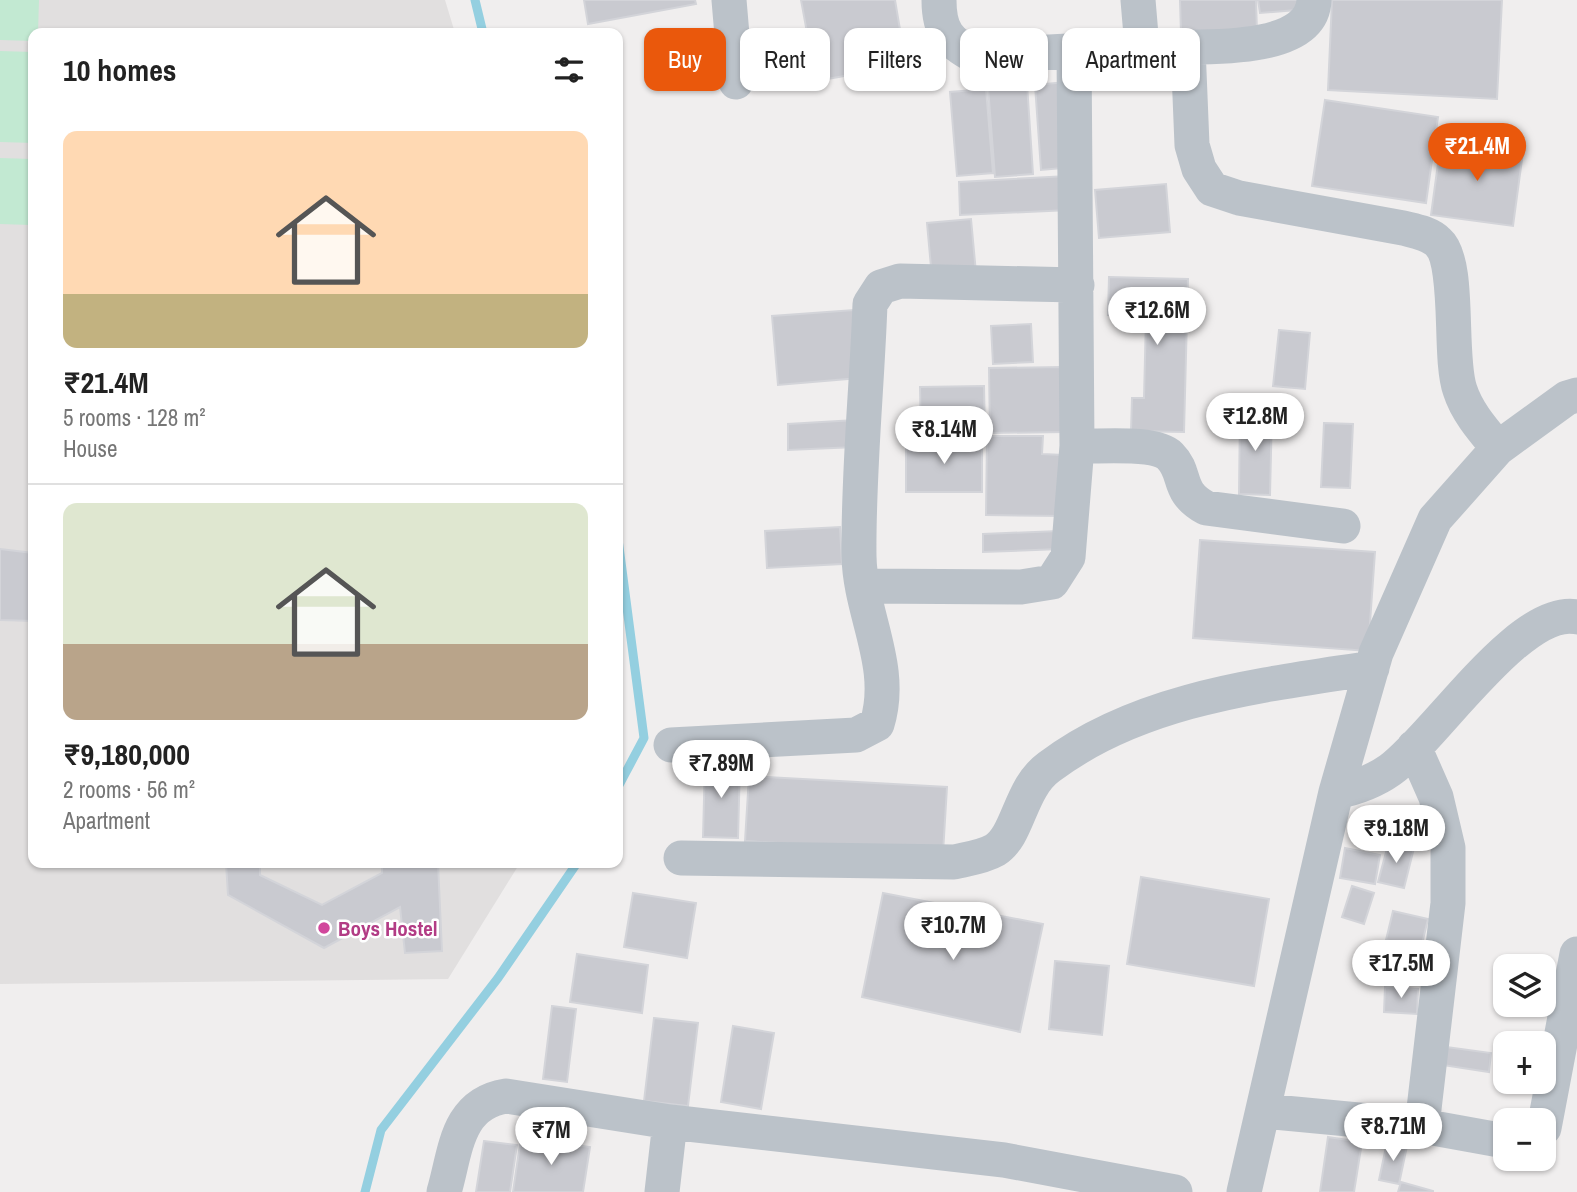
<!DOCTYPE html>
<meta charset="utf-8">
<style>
:root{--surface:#fff;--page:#f6f6f6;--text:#222;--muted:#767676;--line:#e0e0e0;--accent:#ea580c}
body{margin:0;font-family:"Archivo Narrow",sans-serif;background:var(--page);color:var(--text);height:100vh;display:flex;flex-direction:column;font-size:26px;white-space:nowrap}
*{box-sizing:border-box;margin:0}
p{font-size:23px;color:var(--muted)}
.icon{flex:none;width:38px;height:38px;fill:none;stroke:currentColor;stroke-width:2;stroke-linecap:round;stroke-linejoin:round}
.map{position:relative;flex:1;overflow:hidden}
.details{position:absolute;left:28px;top:28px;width:595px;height:840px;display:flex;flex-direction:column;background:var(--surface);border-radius:14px;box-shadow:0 2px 5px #0004}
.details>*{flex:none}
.hud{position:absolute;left:644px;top:28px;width:665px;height:63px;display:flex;gap:14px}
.buttons{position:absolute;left:1493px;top:954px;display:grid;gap:14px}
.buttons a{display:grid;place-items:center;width:63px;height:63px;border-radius:14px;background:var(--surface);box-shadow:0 2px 5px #0004;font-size:35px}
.price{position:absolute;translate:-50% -60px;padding:0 16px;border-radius:24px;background:#fff;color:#222;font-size:23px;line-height:46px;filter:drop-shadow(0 2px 4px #0008)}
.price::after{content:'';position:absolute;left:50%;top:42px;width:21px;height:16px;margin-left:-10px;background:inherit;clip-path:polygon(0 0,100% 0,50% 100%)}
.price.selected{background:var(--accent);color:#fff}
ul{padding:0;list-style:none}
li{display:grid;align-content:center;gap:14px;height:371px;padding:0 35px}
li+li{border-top:2px solid var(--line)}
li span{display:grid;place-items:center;height:217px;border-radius:14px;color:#555}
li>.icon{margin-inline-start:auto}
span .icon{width:126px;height:126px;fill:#fffc;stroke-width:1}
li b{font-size:30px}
h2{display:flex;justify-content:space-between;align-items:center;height:84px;padding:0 35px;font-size:30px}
.pill{padding:0 24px;border-radius:14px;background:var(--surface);box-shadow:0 2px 5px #0004;font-size:24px;line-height:63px}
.pill.selected{background:var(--accent);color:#fff}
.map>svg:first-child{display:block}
.education{fill:#e1dfdf}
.green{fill:#c2e9d2}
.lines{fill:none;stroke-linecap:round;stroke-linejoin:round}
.stream{stroke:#94cfe0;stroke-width:9}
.building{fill:#c9cad0;stroke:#d3d4d9;stroke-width:2}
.minor{stroke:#bbc2c9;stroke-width:35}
.hotel-dot{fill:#d1479c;stroke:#fff;stroke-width:2.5}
.labels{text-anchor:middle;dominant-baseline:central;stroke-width:5;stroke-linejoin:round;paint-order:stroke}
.hotel-label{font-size:21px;font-weight:bold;fill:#b23c85;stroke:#fff;text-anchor:start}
</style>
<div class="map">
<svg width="1577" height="1192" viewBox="0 0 1577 1192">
<rect width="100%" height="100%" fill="#f0eeee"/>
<path class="education" d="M0,0h445l10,33h-422v830h487l-72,116 -448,5z"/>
<path class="green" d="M0,0h39l-1,33h-5v8l-33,-1z
M0,51l33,1v91l-33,-1z
M0,158l32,1 -2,66 -30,-1z"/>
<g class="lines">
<path class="stream" d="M475,0l8,33
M618,539l26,199 -26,49
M365,1192l16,-62 117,-152 79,-115"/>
</g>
<path class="building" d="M584,0h111l1,4 -108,20z
M801,0h94l11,65 -90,16z
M1180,0h76l1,32 -76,2z
M1258,0h49l1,9 -48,4z
M1332,0h170l-5,99 -169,-9z
M1066,82l7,85 -32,3 -6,-85z
M1027,84l6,90 -38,3 -7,-90z
M986,89l7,84 -36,3 -7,-84z
M1325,100l113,17 -12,86 -114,-17z
M1441,141l82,11 -10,74 -82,-11z
M1067,176l2,34 -109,5 -1,-33z
M1166,184l4,48 -71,6 -4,-48z
M971,219l5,54 -44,5 -5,-55z
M1109,277l79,2 -4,153 -53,-1 1,-33h12l2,-81 -38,-2z
M854,310l5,68 -81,7 -6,-69z
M1031,324l2,38 -40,2 -2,-38z
M1279,330l31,3 -5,56 -32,-3z
M1062,367l2,65 -74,1 -1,-65z
M984,386l1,49 -64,1 -1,-49z
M1240,411l32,1 -2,83 -31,-1z
M855,420l1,27 -68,3v-26z
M1324,423l29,1 -3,64 -29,-1z
M987,436h56l-1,18 21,1 -1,61 -76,-1z
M906,439h76v53h-76z
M840,527l2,37 -75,4 -2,-37z
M1059,531l1,18 -77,3v-18z
M1200,540l175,12 -7,99 -175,-13z
M0,549l33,4v68l-33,-1z
M705,763l35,1 -2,74 -35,-1z
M749,776l198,11 -4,66 -198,-12z
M1389,841l25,7 -10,40 -26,-6z
M1345,848l35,7 -5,29 -35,-6z
M226,863h34v12l62,30 60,-32v-10h56l4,88 -37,2 -5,-46 -76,41 -96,-53z
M1141,877l128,22 -15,87 -127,-22z
M1352,886l22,7 -10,31 -22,-7z
M633,893l63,10 -9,55 -63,-11z
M883,893l160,31 -23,108 -158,-35z
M1393,911l35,8 -7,29 -35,-8z
M577,954l71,11 -6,48 -72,-11z
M1055,961l54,5 -7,69 -53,-6z
M1385,987l33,2 -1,25 -33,-2z
M552,1006l24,3 -9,73 -24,-3z
M654,1018l44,5 -10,83 -44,-5z
M733,1026l41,7 -13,76 -40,-7z
M1439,1046l52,7 -2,19 -53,-8z
M521,1137l69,10 -7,45h-70z
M1328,1137l34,5 -8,50h-34z
M484,1141l33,4 -7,47h-34z
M1387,1142l20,4 -8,38 -20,-4z
M1401,1182l32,9v1h-35z"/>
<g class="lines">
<path class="minor" d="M729,0l7,82
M939,0c0,31 9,42 36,56l167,-9 -4,-47
M1166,47c38,0 146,6 148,-47
M1188,47l4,98 7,24 13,20 27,9 164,30c12,3 26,5 35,14 23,20 10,114 22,148 7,22 23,40 38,58
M1077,446c22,1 78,-5 93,10 18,18 5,35 36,52l137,18
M863,586l158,1 31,-5 16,-25 9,-111 -3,-395
M671,745l185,-10 21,-11c18,-58 -17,-110 -18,-168 -1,-83 8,-168 11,-252l11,-17 19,-6 177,4
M1414,747l22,50 12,51v55l-26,223
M1336,792c20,-4 37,-10 54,-22 44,-31 130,-165 187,-153
M681,858l273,4c13,-3 29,-5 41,-12 24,-15 24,-61 54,-83 91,-69 214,-82 323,-99
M1263,1111l159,15 83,15
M1544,1128l33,-174
M444,1192c12,-41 12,-88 62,-96l164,26 334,38 171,32
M662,1192l8,-70
M1244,1192l92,-400 40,-139 59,-134 63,-71 69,-50 10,-3"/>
</g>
<circle class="hotel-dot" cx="324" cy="928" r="7"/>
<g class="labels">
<g class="hotel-label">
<text x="338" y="928">Boys Hostel</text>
</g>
</g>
</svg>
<div class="buttons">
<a><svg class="icon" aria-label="layers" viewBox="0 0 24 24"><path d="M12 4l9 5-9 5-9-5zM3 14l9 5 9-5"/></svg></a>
<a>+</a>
<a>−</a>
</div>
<b class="price selected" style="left:1477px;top:183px">₹21.4M</b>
<b class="price" style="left:1157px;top:347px">₹12.6M</b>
<b class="price" style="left:1255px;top:453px">₹12.8M</b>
<b class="price" style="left:944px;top:466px">₹8.14M</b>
<b class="price" style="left:721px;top:800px">₹7.89M</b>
<b class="price" style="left:1396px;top:865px">₹9.18M</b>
<b class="price" style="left:953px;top:962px">₹10.7M</b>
<b class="price" style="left:1401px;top:1000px">₹17.5M</b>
<b class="price" style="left:1393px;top:1163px">₹8.71M</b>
<b class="price" style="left:551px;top:1167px">₹7M</b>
<div class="hud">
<a class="pill selected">Buy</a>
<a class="pill">Rent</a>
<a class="pill">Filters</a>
<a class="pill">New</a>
<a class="pill">Apartment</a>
</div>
<section class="details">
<h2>10 homes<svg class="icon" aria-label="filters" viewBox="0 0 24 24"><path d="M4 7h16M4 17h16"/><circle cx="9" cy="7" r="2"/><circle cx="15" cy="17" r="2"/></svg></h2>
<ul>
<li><span style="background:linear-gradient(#ffd9b3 75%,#c2b280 0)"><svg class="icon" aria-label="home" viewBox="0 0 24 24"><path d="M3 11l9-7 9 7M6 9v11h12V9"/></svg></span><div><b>₹21.4M</b><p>5 rooms · 128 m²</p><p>House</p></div></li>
<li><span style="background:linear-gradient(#dfe7d0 65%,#b9a48a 0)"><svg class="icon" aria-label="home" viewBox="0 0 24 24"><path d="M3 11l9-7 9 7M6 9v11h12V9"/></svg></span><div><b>₹9,180,000</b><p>2 rooms · 56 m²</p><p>Apartment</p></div></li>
</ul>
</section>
</div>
